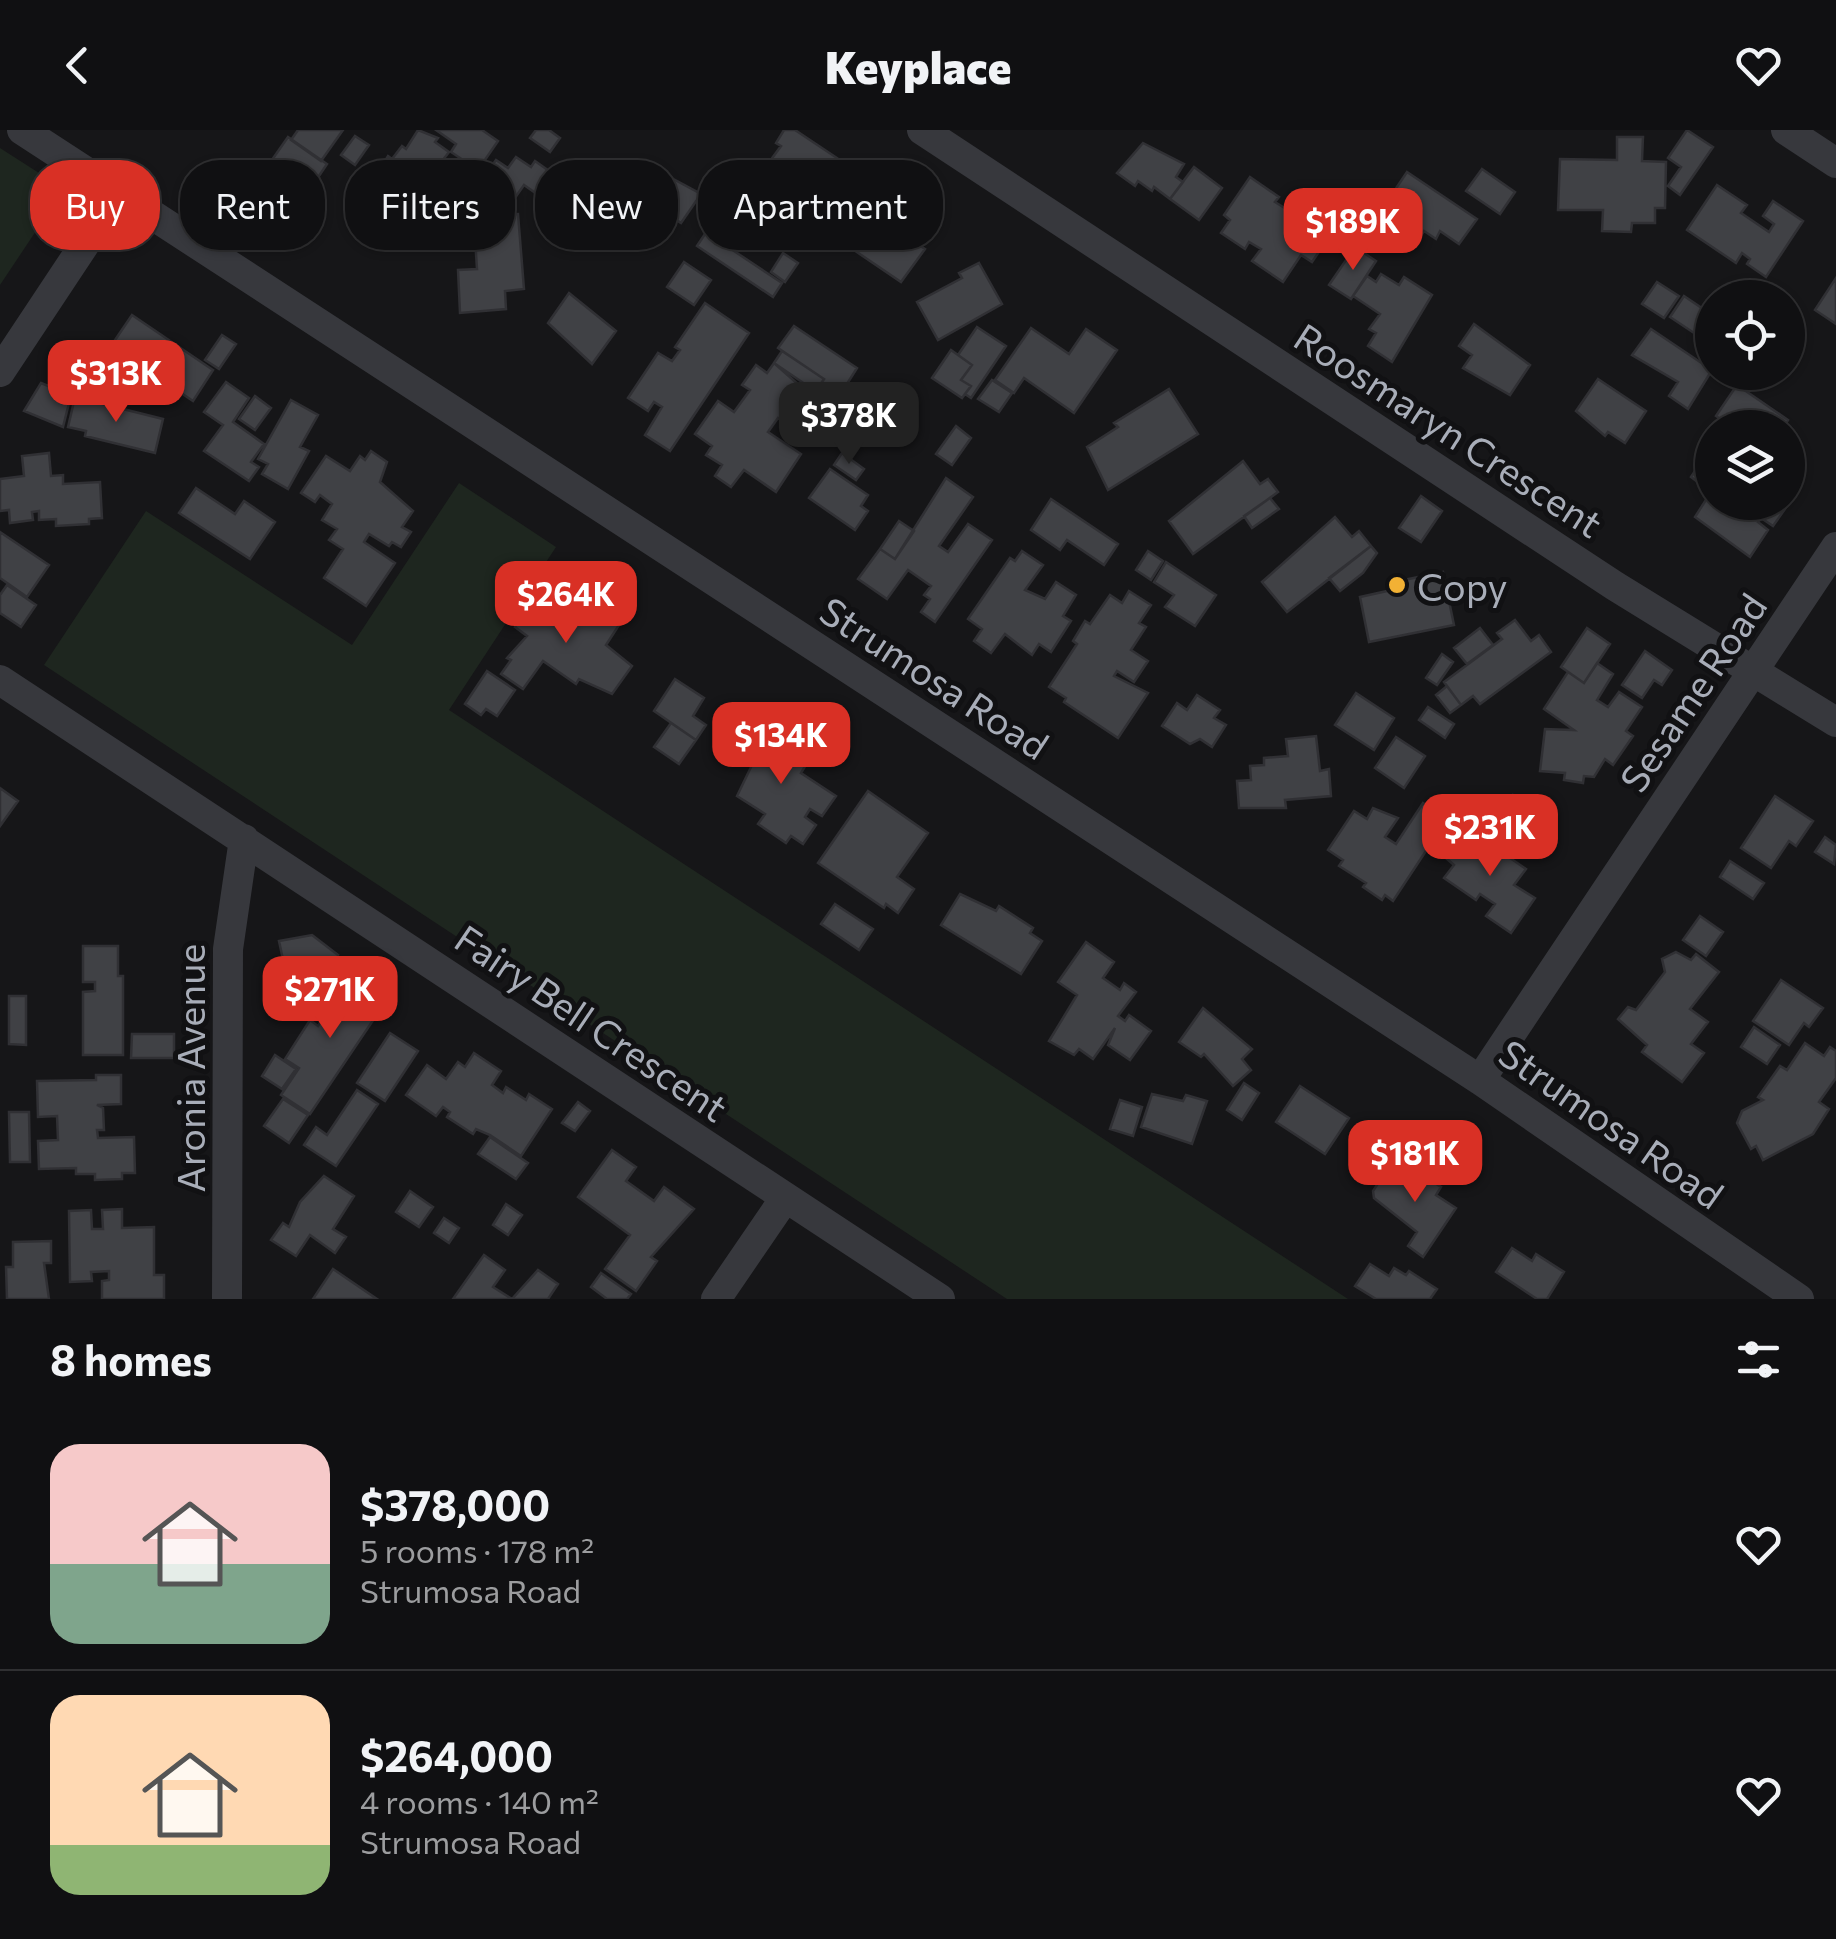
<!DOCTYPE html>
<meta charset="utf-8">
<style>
:root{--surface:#101012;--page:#19191b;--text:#f1f3f6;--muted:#9c9d9f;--line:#303032;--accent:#d93025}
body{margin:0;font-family:Commissioner,sans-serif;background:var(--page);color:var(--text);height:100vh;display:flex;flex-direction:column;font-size:38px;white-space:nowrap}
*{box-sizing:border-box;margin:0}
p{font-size:32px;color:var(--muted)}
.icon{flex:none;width:55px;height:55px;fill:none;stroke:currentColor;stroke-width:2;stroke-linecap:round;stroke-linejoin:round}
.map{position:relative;height:1169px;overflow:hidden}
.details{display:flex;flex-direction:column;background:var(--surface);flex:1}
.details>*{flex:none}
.guide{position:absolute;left:30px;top:30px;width:1000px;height:90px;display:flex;gap:20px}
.fabs{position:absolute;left:1695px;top:150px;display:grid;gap:20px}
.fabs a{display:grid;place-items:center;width:110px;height:110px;border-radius:50%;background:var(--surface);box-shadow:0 2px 8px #0004,0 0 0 2px var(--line);font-size:50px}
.price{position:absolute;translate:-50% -85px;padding:0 22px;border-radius:20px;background:var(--accent);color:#fff;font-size:32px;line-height:65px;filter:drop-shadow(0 2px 5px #0008)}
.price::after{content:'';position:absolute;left:50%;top:60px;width:30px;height:22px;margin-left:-15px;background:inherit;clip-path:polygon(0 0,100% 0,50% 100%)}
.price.selected{background:#222;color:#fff}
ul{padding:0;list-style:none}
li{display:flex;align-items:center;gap:30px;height:250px;padding:0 50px}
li+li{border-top:2px solid var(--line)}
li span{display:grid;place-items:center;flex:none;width:280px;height:200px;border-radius:30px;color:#555}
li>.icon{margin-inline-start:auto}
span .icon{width:120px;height:120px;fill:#fffc;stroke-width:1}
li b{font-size:42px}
h2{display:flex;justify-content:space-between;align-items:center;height:120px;padding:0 50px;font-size:42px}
.pill{padding:0 35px;border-radius:40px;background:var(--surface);box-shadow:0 2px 8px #0004,0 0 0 2px var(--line);font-size:35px;line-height:90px}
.pill.selected{background:var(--accent);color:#fff}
header{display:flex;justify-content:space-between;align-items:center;height:130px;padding:0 50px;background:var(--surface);font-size:45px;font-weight:800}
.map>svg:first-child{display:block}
.green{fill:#1e261f}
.building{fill:#404145;stroke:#303034;stroke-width:2.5}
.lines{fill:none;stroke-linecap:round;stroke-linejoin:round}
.street{stroke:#37383d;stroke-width:30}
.poi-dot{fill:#f2b134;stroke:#111113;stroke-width:4}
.labels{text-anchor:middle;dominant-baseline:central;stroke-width:10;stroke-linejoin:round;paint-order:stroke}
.street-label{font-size:38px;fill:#a8adb8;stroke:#111113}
.poi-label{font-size:38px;fill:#a8adb8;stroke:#111113;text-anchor:start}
</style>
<header><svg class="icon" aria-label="back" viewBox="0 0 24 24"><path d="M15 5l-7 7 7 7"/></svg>Keyplace<svg class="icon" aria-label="heart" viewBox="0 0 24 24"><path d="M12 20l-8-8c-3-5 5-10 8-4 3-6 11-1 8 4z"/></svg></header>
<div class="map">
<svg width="1836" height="1169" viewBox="0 0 1836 1169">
<rect width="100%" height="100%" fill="#161618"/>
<path class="green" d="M0,18l64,41 -64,96z
M459,353l97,64 -107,163 899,589h-341l-963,-634 102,-154 206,134z"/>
<path class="building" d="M298,0h45l-22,31 -30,-21z
M418,0l20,8 -3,4 14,10 -13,17 -11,-7 -6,8 29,17 -12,17 13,10 -20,28 -17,-7 -7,9 -15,-11 6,-21 -32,-17 24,-39 4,3 10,-13 4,3z
M436,0h46l16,11 -20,29 -27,-18 5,-8z
M536,0h13l11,8 -10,14 -20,-14z
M784,0h11l42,28 -7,11 13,8 -15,22 -58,-38 11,-15 -5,-3z
M1687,0l26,17 -33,48 -12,-9 13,-19 -13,-9z
M355,6l14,9 -14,20 -14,-10z
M288,7l39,27 -14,21 -10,-7 -13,19 -15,-10 7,-10 -15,-10z
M1617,7h26l-1,24 24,1 -1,46h-10v15h-23l-1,9 -29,-1 1,-21h-45l2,-51 57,1z
M1143,13l41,21 -8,13 7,5 -13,17 -16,-12 -2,4 -14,-10 -3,5 -18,-13z
M516,27l15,10 4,-6 34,24 -15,21 -30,-21 -19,27 -31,-21 22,-31 12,8z
M1194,37l28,21 -23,32 -29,-21z
M1482,39l33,23 -15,22 -34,-23z
M1407,42l70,47 -18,25 -19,-13 -4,8 -12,-8 -11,17 -39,-27z
M664,44l37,20 -20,29 -44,-29 12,-17 8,6z
M793,46l23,15 -15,22 -23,-15z
M1250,47l29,20 -4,5 13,8 11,-16 41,27 -28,41 -11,-7 -18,27 -31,-21 9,-12 -12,-7 -4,7 -24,-16 9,-13 -6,-5z
M1717,55l30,20 -6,8 28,19 5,-8 -11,-8 10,-15 30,20 -37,56 -19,-13 3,-5 -8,-6 -6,10 -49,-33z
M731,56l17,11 -14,21 -17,-11z
M765,64l41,27 -11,17 -41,-28z
M719,83l13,9 -13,19 63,42 -9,14 -76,-51z
M518,84l6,75 -19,2 1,18 -46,4 -2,-43 19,-1 -2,-31h8l-1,-22z
M876,86l49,33 -24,33 -56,-38 14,-21 8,6z
M1355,117l21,14 -25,38 -22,-14z
M783,123l15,10 -13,19 -14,-10z
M684,132l27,18 -17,25 -27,-18z
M979,133l23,41 -64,36 -21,-38 45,-24 -3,-5z
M1381,144l18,11 5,-8 28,18 -40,67 -24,-16 8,-13 -7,-4 11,-15 -27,-18 14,-20 9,6z
M1836,148v46l-21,-14z
M1657,152l22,14 -15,22 -22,-14z
M569,163l47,38 -24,33 -44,-41z
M1684,166l28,19v30l-42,-28z
M705,173l44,30 -79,118 -25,-16 17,-28 -8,-5 -6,9 -20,-13 30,-45 14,8 8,-11 -5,-3z
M132,185l81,55 -20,31 -82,-55z
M1474,194l56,41 -20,30 -47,-27 9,-13 -13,-9z
M794,196l63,42 -22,35 -19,-12 8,-12 -46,-31z
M977,197l29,19 -35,52 -6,-4 6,-8 -10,-6 11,-15 -14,-10z
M1031,198l38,26 17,-25 31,21 -43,63 -50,-35 -10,15 -19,-13z
M1651,199l61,41 -24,39 -19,-13 9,-14 -46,-27z
M222,205l14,9 -17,25 -14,-9z
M951,220l21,15 -11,15 10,6 -9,12 -30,-20z
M782,221l42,28 -8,12 19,12 -12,16 -32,-21 11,-16 -28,-19z
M774,233l26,23 -9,12 8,5 -14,20 -7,-5 -10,14 33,22 -25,38 -32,-22 -13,17 -16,-11 7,-11 -16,-10 6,-9 -17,-12 23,-33 16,11 16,-22 -8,-5 14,-20 11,8z
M1598,249l48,32 -21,32 -17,-11 -3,4 -29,-25z
M992,250l20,13 -13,19 -21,-13z
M226,252l23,16 -16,24 31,22 -13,18 8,5 -10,14 -45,-30 19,-26 -19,-13z
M41,253l30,12 -8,32 -39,-16z
M1737,255l51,35 -5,8h-33l-8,-6 -8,6 -18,-12z
M1169,259l29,45 -90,56 -21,-43 31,-20 -4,-4z
M255,266l16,12 -16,22 -16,-11z
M75,267l88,22 -8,34 -70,-17 1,-5 -18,-4z
M291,270l27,15 -18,32 9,4 -21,38 -26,-15 6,-10 -10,-5z
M956,296l15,12 -19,27 -16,-11z
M1711,317l1,55h76v-17l9,7 -24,34 -12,-8 -3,4 10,8 -18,27 -55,-40 16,-25 -20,-15z
M371,321l16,11 -7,20 33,29 -11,16 9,5 -10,15 -9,-5 -3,4 -20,-12 -5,8 31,21 -29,43 -42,-28 19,-29 -14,-9 8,-11 -15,-9 10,-16 -12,-9 -5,7 -14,-9 25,-37 24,15 10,-15 5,4z
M49,323l2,23 12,-1v9l37,-2 2,36 -13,1v5l-33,2v-7l-17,1v-9l-7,1 1,8 -23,3 -1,-13 -9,1v-32l24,-3 -2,-20z
M842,323l22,16 -8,11 -22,-15z
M1243,331l17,23 8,-5 10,13 -85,62 -24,-33z
M830,339l38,26 -7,11 7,5 -13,19 -46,-32z
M946,348l27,19 -34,49 9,6 20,-28 24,16 -57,82 -14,-10 9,-13 -6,-4 7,-9 -23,-16 -21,29 -29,-20 22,-30 15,10z
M196,358l39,26 9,-13 31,21 -25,37 -71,-46z
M1421,366l21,15 -21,31 -22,-14z
M1270,368l9,11 -27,19 -8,-12z
M1051,369l67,45 -14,21 -37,-25 -7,10 -29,-20z
M1335,387l17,20 7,-6 12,15 -84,66 -25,-30z
M899,391l15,10 -19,28 -15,-10z
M0,402l49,33 -22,32 -27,-19z
M1371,416l6,7 -14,20 -23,18 -11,-13z
M1022,421l21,14 -18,25 20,9 11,-17 20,13 -13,21 8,5 -20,31 -12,-8 -7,11 -27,-21 -14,19 -17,-12 8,-12 -14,-10 42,-61 5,3z
M1148,421l15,10 -12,19 -15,-10z
M1166,432l50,33 -21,31 -30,-19 9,-12 -20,-13z
M1443,442l11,53 -85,17 -9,-45 36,-8 -2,-7z
M7,455l29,20 -15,22 -21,-14v-18z
M1129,461l22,14 -12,18 7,4 -15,23 17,11 -14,21 -17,-11 -3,5 34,17 -30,45 -54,-36 2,-4 -17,-11 28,-43 -4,-3 12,-20 5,3 20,-29 12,8z
M540,462l54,27 5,-8 20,14 -13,20 26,21 -20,28 -33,-15 -3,5 -33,-23 -20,28 -22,-15 10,-14 -4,-2 20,-22 -12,-9z
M1515,490l16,21 8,-6 12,17 -71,52 -7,-8 -12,9 -17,-23 58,-43 -5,-6z
M1480,498l13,17 -26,19 -13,-16z
M1587,498l23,16 -26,39 -23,-16z
M1645,521l27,19 -10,15 -8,-5 -12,18 -20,-13z
M1442,524l11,8 -16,23 -11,-7z
M1597,533l16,11 -16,26 11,7 11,-15 23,15 -16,24 7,5 -20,29 -8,-6 -11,18 -10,-1 -1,7 -19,-3 1,-7 -25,-2 5,-42 29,1 -30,-21 24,-37 16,11z
M487,541l28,19 -18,26 -11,-7 -5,6 -16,-11z
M675,549l29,19 -11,18 13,9 -10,15 -42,-29z
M1447,556l14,19 -11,8 -14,-18z
M1356,563l38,25 -20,32 -39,-25z
M1197,565l23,15 -6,8 12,7 -14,22 -12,-8 -10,5 -28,-18 15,-23 10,7z
M1428,577l26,17 -9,14 -26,-18z
M763,592l27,18 -5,8 22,15 -6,10 35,23 -14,20 -12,-7 -5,8 11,8 -13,19 -12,-8 -5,7 -28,-19 7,-10 -28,-18 15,-31 -13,-9z
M671,593l25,17 -17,24 -25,-17z
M1316,606l4,35 9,-2 2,27 -46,4 1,8h-47l-2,-27 14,-1 -1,-14 14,-1v-7l24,-2 -2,-17z
M1396,607l29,19 -21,32 -29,-20z
M0,658l18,13 -18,25z
M868,661l60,42 -31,44 17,12 -16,24 -12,-9 -2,4 -66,-45z
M1513,665l29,20 -20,31 -30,-21z
M1775,666l38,25 -17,25 -7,-5 -18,27 -30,-20z
M1423,673l24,16 -54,82 -8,-6 -3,5 -19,-13 3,-4 -27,-17 4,-6 -15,-10 26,-39 13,8 6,-11 25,10 -13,19 11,7z
M1468,699l58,40 -12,16 21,13 -24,35 -25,-17 9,-12 -15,-10 -4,6 -32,-22 10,-13 -7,-6z
M1825,707l11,8 -2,19 -19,-12z
M1730,731l34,22 -11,16 -33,-22z
M960,764l36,17 3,-5 34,22 -3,5 12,8 -21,33 -80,-49z
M835,774l38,25 -14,21 -38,-26z
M1700,786l23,16 -17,24 -23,-16z
M312,805l26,20 -20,24 -17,-13 -16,3 -6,-28z
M1086,812l28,20 -11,16 17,12 4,-7 12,9 -18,24 7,5 4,-6 22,16 -21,29 -22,-15 7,-17 -22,31 -14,-10 -5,6 -25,-14 28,-46 -19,-13z
M83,816h35v30h5v79h-40v-63l12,-1v-9h-12z
M1676,822l15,8 5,-6 23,18 -29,37 18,13 -17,22 13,9 -22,29 -40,-30 5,-7 -29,-26 10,-12 8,3 29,-38 -3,-13z
M344,840l17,11 -4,5 27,18 -74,110 -29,-19 18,-27 -14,-9 25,-39 8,6 7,-11 -7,-6z
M1781,850l42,28 -14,19 -5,-4 -15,22 -36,-24z
M9,866h17v49l-17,-1z
M1203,878l49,41 -10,10 9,11 -18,16 -29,-32 -3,3 -22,-15z
M1754,897l26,18 -13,19 -26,-17z
M390,903l28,18 -33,50 -28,-18z
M132,904h42v24h-43z
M1805,913l19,13 6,-9 6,4v27l-17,24 10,7 -16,25 -50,26 -7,-14 -5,3 -14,-26 5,-12 21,-11 -5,-3 22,-31 7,4z
M474,923l27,18 -9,14 11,8 3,-6 20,13 3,-6 23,15 -31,47 -31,-21 -14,-6 -3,5 -26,-17 3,-5 -7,-5 -7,9 -30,-21 21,-30 19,14 12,-17 7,5z
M275,925l21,14 -14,20 -20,-13z
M96,945h25v29l-24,1 6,3 1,22h-7l1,8 36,-1 1,36h-13v6l-27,1v-6h-19v-6l-37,1 -1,-28 20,-1 -1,-24 -19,1 -1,-36 59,-1z
M1244,953l15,10 -17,27 -15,-10z
M1300,956l49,32 -24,36 -49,-32z
M357,960l21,14 -42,62 -32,-21 12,-18 11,8z
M1152,964l31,7 3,-6 21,6 -15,43 -51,-17z
M283,969l25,16 -19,28 -25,-17z
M1120,970l22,7 -9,29 -23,-7z
M578,972l12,9 -15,20 -13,-8z
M9,982h20l1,50h-20z
M490,1007l38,26 -12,16 -38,-25z
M612,1020l24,17 -10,14 28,20 10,-14 30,22 -43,48 6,4 -21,30 -31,-22 25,-34 -52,-38z
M1390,1035l13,9 5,-8 33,21 -5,8 20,13 -33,49 -15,-11 9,-14 -43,-34 -1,-7z
M324,1046l30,20 -21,33 13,8 -11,16 -25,-18 -14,21 -25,-16 12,-17 6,4 11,-25z
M410,1061l23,16 -14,20 -23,-15z
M506,1074l16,11 -14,20 -15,-10z
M122,1079v19l32,-1v48h10v24h-62v-18l7,-1v-9l-18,1 1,9 -22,1 -1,-71 22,-1 1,19h11l-1,-19z
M444,1088l15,10 -10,15 -15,-10z
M51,1111v22h-7l5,36h-42l-1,-32h7v-25z
M1512,1118l20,13 4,-7 28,18 -17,27h-10l-41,-27z
M484,1125l21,15 -12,17 19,12h-59z
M1370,1134l19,12 5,-8 12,7 3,-4 28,18 -7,10h-54l-21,-13z
M333,1139l44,30h-64z
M538,1140l20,14 -10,15h-36z
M601,1143l30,21 -4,5h-20l-16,-12z"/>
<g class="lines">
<path class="street" d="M22,0l1458,950 319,219
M922,0l693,456 221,136
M1786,0l50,33
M0,242l118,-178
M0,550l940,619
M1480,950l356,-533
M227,1169l1,-350 16,-110
M716,1169l69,-101"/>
</g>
<circle class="poi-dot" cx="1397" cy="455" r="10"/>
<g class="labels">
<g class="street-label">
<text transform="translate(1449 299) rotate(33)">Roosmaryn Crescent</text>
<text transform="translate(935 547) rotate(33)">Strumosa Road</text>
<text transform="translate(1692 562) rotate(-56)">Sesame Road</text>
<text transform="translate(592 892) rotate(34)">Fairy Bell Crescent</text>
<text transform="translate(189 938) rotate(-90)">Aronia Avenue</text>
<text transform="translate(1612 993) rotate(35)">Strumosa Road</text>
</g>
<g class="poi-label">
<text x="1417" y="455">Copy</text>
</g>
</g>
</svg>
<div class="fabs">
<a><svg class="icon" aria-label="locate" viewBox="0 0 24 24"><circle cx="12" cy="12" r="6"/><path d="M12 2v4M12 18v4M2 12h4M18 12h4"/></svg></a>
<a><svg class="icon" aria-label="layers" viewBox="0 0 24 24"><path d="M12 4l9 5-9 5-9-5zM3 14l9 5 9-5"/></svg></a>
</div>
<b class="price" style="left:1353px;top:143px">$189K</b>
<b class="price" style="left:116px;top:295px">$313K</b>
<b class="price selected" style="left:849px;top:337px">$378K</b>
<b class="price" style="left:566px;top:516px">$264K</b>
<b class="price" style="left:781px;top:657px">$134K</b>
<b class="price" style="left:1490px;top:749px">$231K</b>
<b class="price" style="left:330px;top:911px">$271K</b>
<b class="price" style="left:1415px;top:1075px">$181K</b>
<div class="guide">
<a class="pill selected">Buy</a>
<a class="pill">Rent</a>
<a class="pill">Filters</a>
<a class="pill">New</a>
<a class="pill">Apartment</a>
</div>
</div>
<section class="details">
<h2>8 homes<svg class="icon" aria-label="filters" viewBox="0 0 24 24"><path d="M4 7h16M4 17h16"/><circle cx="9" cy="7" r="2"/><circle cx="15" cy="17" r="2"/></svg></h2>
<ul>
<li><span style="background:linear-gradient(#f6c9c9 60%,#7fa58c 0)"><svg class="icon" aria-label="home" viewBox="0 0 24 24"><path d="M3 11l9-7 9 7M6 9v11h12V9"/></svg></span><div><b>$378,000</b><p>5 rooms · 178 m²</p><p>Strumosa Road</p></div><svg class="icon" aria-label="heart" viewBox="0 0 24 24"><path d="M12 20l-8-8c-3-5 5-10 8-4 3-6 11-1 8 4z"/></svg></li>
<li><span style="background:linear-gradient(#ffd9b3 75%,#8fb573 0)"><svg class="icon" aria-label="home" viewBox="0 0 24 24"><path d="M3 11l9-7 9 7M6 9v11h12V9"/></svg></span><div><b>$264,000</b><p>4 rooms · 140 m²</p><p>Strumosa Road</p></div><svg class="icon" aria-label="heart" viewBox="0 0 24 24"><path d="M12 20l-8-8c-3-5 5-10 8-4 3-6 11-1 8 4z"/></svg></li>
</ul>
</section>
